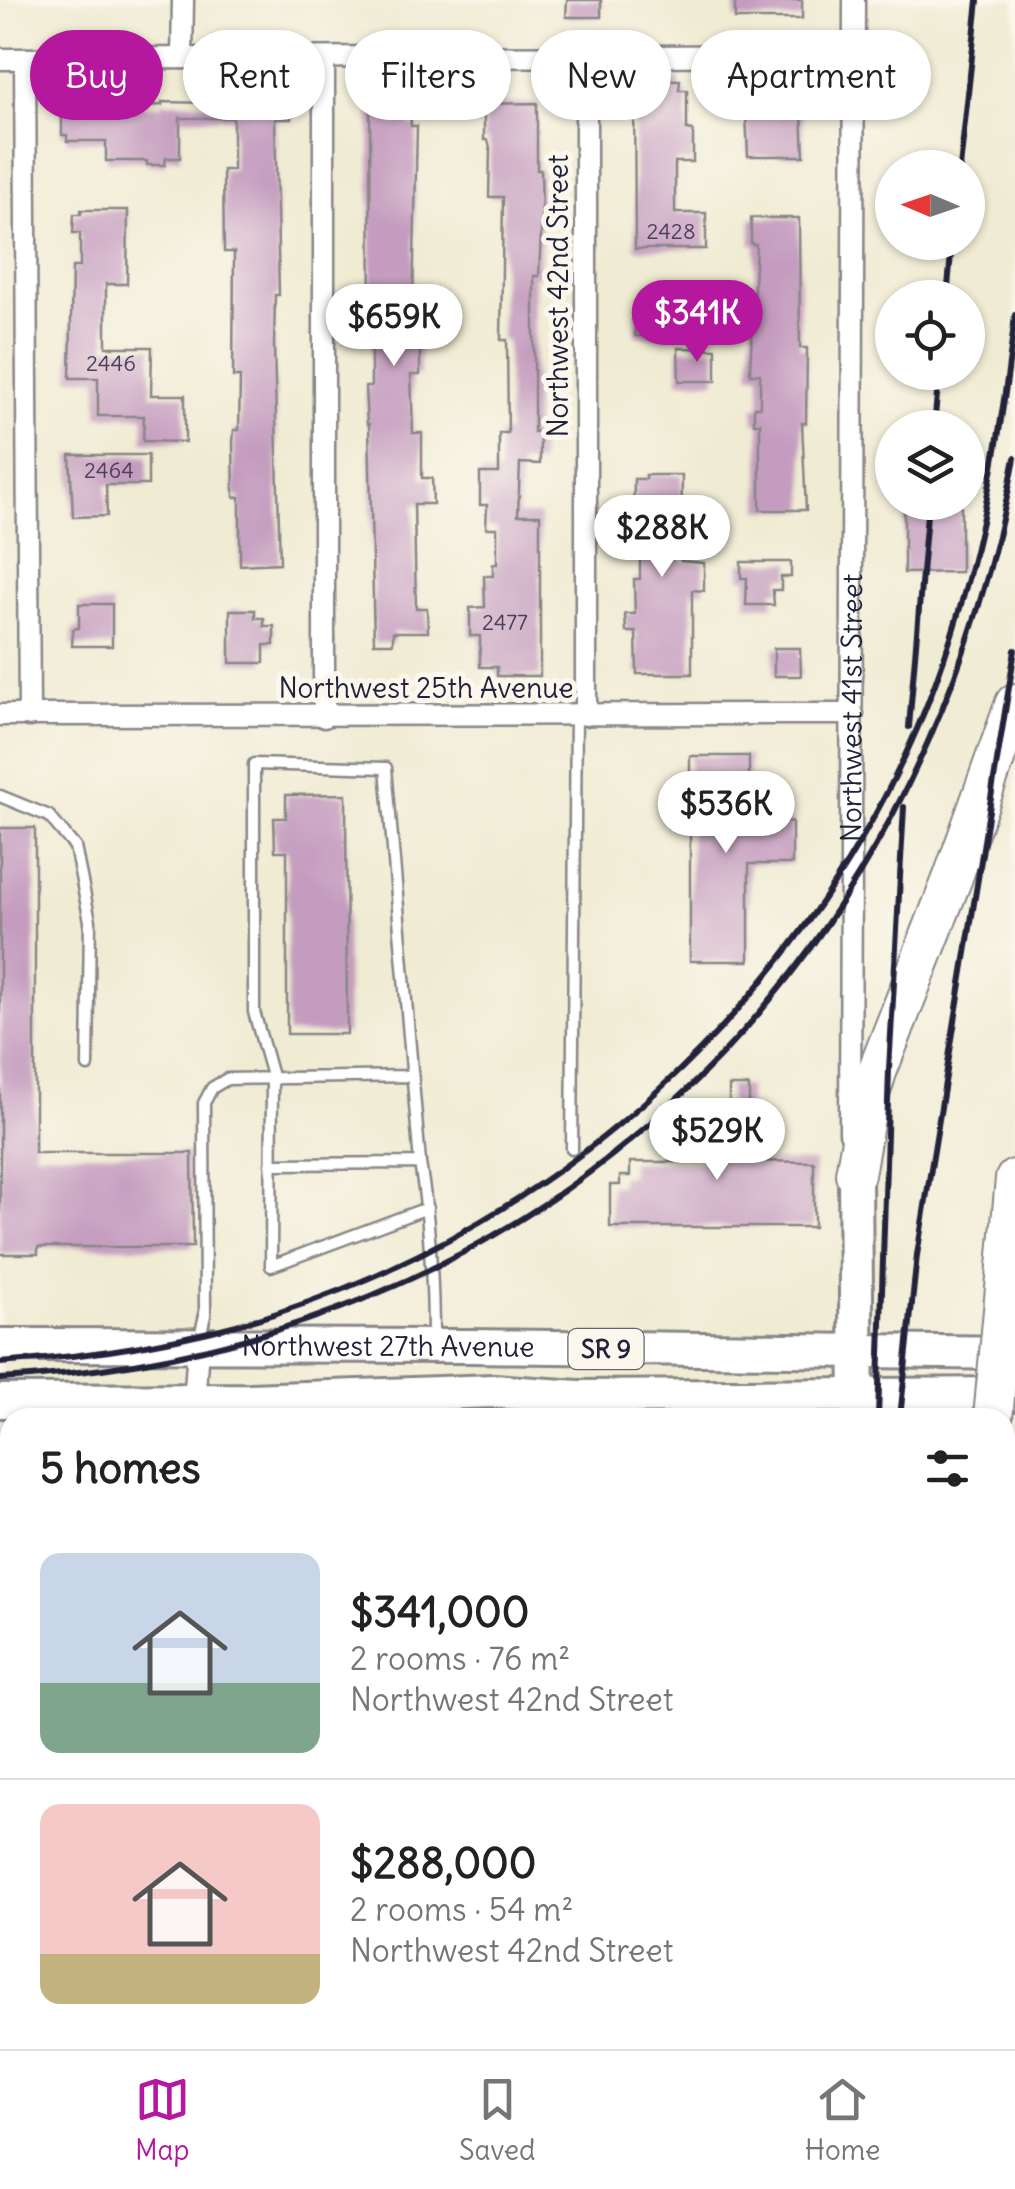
<!DOCTYPE html>
<meta charset="utf-8">
<style>
:root{--surface:#fff;--page:#f6f6f6;--text:#222;--muted:#767676;--line:#e0e0e0;--accent:#b5179e}
body{margin:0;font-family:Delius,sans-serif;background:var(--page);color:var(--text);height:100vh;display:flex;flex-direction:column;font-size:38px;white-space:nowrap}
*{box-sizing:border-box;margin:0}
p{font-size:32px;color:var(--muted)}
.icon{flex:none;width:55px;height:55px;fill:none;stroke:currentColor;stroke-width:2;stroke-linecap:round;stroke-linejoin:round}
.map{position:relative;flex:1;overflow:hidden}
.details{position:absolute;left:0px;top:1408px;width:1015px;height:642px;display:flex;flex-direction:column;background:var(--surface);border-radius:30px 30px 0 0;box-shadow:0 2px 8px #0004}
.details>*{flex:none}
.top-card{position:absolute;left:30px;top:30px;width:955px;height:90px;display:flex;gap:20px}
.needle{width:65px;rotate:272deg}
.buttons{position:absolute;left:875px;top:150px;display:grid;gap:20px}
.buttons a{display:grid;place-items:center;width:110px;height:110px;border-radius:50%;background:var(--surface);box-shadow:0 2px 8px #0004;font-size:50px}
.price{position:absolute;translate:-50% -85px;padding:0 22px;border-radius:35px;background:#fff;color:#222;font-size:32px;line-height:65px;filter:drop-shadow(0 2px 5px #0008)}
.price::after{content:'';position:absolute;left:50%;top:60px;width:30px;height:22px;margin-left:-15px;background:inherit;clip-path:polygon(0 0,100% 0,50% 100%)}
.price.on{background:var(--accent);color:#fff}
ul{padding:0;list-style:none}
li{display:flex;align-items:center;gap:30px;height:250px;padding:0 40px}
li+li{border-top:2px solid var(--line)}
li span{display:grid;place-items:center;flex:none;width:280px;height:200px;border-radius:20px;color:#555}
li>.icon{margin-inline-start:auto}
span .icon{width:120px;height:120px;fill:#fffc;stroke-width:1}
li b{font-size:42px}
h2{display:flex;justify-content:space-between;align-items:center;height:120px;padding:0 40px;font-size:42px}
.chip{padding:0 35px;border-radius:45px;background:var(--surface);box-shadow:0 2px 8px #0004;font-size:35px;line-height:90px}
.chip.on{background:var(--accent);color:#fff}
.tab-bar{display:flex;justify-content:space-around;align-items:center;height:140px;border-top:2px solid var(--line);background:var(--surface);font-size:28px;color:var(--muted)}
.tab-bar a{display:grid;justify-items:center;gap:5px}
.tab-bar .on{color:var(--accent)}
.map>svg:first-child{display:block}
.building{fill:#c49cbf}
.lines{fill:none;stroke-linecap:round;stroke-linejoin:round}
.service-casing{stroke:#898687;stroke-width:15}
.minor-casing{stroke:#898687;stroke-width:25}
.primary-casing{stroke:#898687;stroke-width:38}
.motorway-casing{stroke:#898687;stroke-width:42}
.service{stroke:#fff;stroke-width:10}
.minor{stroke:#fff;stroke-width:20}
.primary{stroke:#fff;stroke-width:32}
.motorway{stroke:#fff;stroke-width:38}
.rail{stroke:#22223b;stroke-width:6}
.motorway-bridge-casing{stroke:#898687;stroke-width:42;stroke-linecap:butt}
.motorway-bridge{stroke:#fff;stroke-width:38}
.labels{text-anchor:middle;dominant-baseline:central;stroke-width:10;stroke-linejoin:round;paint-order:stroke}
.number-label{font-size:22px;fill:#4a405c}
.shield{fill:#fbf7ec;stroke:#636270;stroke-width:2.5}
.shield-label{font-size:25px;font-weight:bold;fill:#22223b}
.street-label{font-size:28px;fill:#22223b;stroke:#fbf7ec}
</style>
<div class="map">
<svg width="1015" height="2049" viewBox="0 0 1015 2049">
<rect width="100%" height="100%" fill="#fbf7ec"/>
<filter id="ink" filterUnits="userSpaceOnUse"><feTurbulence type="fractalNoise" baseFrequency=".01" numOctaves="2"/><feDisplacementMap in="SourceGraphic" scale="20" xChannelSelector="R" yChannelSelector="G"/><feConvolveMatrix kernelMatrix="1 2 1 2 8 2 1 2 1" color-interpolation-filters="sRGB"/></filter>
<filter id="wash" filterUnits="userSpaceOnUse"><feTurbulence type="fractalNoise" baseFrequency=".0048" numOctaves="4" result="noise"/><feDisplacementMap in="SourceGraphic" scale="40" xChannelSelector="R" yChannelSelector="G"/><feGaussianBlur stdDeviation="2.25" result="paint"/><feColorMatrix in="noise" values="0 0 0 0 0 0 0 0 0 0 0 0 0 0 0 0 0 1.4 0 .05"/><feComposite in="paint" operator="in"/></filter>
<g filter="url(#wash)">
<rect width="100%" height="100%" fill="#f0ebd3"/>
<g id="blocks">
<path class="building" d="M567,0h34v17h-35z
M735,0h67v19h-67z
M648,80h32l-1,10h8v40l6,1v31h-18v51h31v36h-71l-1,-159h14z
M375,90h34l2,36h6l-4,177h7v72h-9l2,58h9v45h10l1,26h-19l2,104h11l1,24h-35v11h-19l-5,-219h-2l-2,-37h6v-27l-1,-266h5z
M233,91l58,1v27h-16l4,176h-4l-1,51 6,217 -40,2v-68h-6l-1,-55 1,-12h5l1,-53h-7l1,-125h-10l-1,-82h10v-52h-53v40h-14l-1,7h-18v-4h-41v-20h-39v-6h-5v-31l85,2 15,-1v-3l49,1v-10z
M745,92h56l3,64h-56z
M537,103v67h4l1,43 -3,63h-5v156l6,-1v33l-20,-1 -2,52h22v161h-43v-9h-17v-31h-10v-28l15,-1 -1,-31h9v-12h4v-36h-11l1,-23h-7v-32h19v-40h9l-1,-93h-6l2,-143h-14l1,-49 -2,-8h-4v-36z
M81,210h47l-1,74h-21v63h46l-1,48h34v47l-42,-1 1,-25h-46v-38h-28l2,-111h8v-34h-7l1,-19h7z
M751,218h48l1,130h7l-1,75h-4l4,87h-46v-87h-6v-16h6v-33h-10l6,-130h-5z
M646,300h39l-1,36h-49l2,-27h9z
M678,348l38,1v32h-37z
M70,455h78v30h-42l1,31 -34,1z
M646,475h36l-1,86 23,2v28l-12,-1v84h-55l-1,-42h-10l-1,-18h10l-1,-35h6v-33h-7l1,-67h12z
M904,502h57v70l-57,1z
M741,562h50v15h-10v13h-8l1,15h-28l1,-27h-6z
M79,604h33v42h-40l1,-17 6,-1z
M230,610h25v8h9v8h10v19h-10v18h-34z
M774,648h26l1,28h-27z
M690,756h59v66h43v42h-43v97h-59z
M346,794l1,240h-60v-183h-12l-1,-33h12v-23z
M0,828h35v325h157l1,94h-155v7h-38z
M729,1086h20v75l65,1v65h-204v-42h10v-9h10v-14h72l-1,-26h8v-29h20z"/>
</g>
</g>
<g filter="url(#ink)">
<use href="#blocks" fill-opacity="0" stroke="#898687" stroke-width="2.5"/>
<g class="lines">
<g class="service-casing">
<path id="service" d="M0,796l49,20 26,31 15,74 -2,145
M572,1149l4,-434
M271,1164l149,-1
M427,1208l-156,58 1,-190 -18,-64v-248l132,4 34,395c10,59 13,116 13,177
M199,1341l6,-26 -1,-212 8,-15 15,-9 185,-3
M300,2049v-9
M574,2049v-9"/>
</g>
<g class="minor-casing">
<g id="minor">
<path d="M586,56v659"/>
<path d="M182,58l1,-58"/>
<path d="M324,58v659"/>
<path d="M0,59l854,-4"/>
<path d="M25,59l4,657"/>
<path d="M0,715l853,-1"/>
<path id="s1" d="M850,1133l4,-1133"/>
<path d="M193,1418l5,-71"/>
<path d="M0,2031h10"/>
<path d="M191,2040v9"/>
<path d="M637,2040v9"/>
<path d="M852,2049v-9"/>
</g>
</g>
<g class="primary-casing">
<g id="primary">
<path d="M855,1174l2,244"/>
<path id="s2" d="M0,1345l472,1 543,7"/>
<path d="M0,1401l250,-1 244,-9 84,6 437,-3"/>
</g>
</g>
<g class="motorway-casing">
<path id="motorway" d="M855,1174l13,-73 9,-29 76,-195 62,-174
M1007,1267l8,-88
M916,2040l1,9
M951,2049l1,-9
M1006,2049l9,-196"/>
</g>
<use href="#service" class="service"/>
<use href="#minor" class="minor"/>
<use href="#primary" class="primary"/>
<use href="#motorway" class="motorway"/>
<path class="rail" d="M960,168l18,-168
M947,298l5,-56
M934,428l5,-56
M909,727l19,-225
M0,1363c94,-7 187,-21 277,-50 284,-92 521,-309 640,-584 56,-131 82,-273 98,-414
M0,1379c539,-31 917,-398 1015,-921
M878,1418l11,-349 15,-262
M900,1418l17,-163 98,-605
M874,2049v-9"/>
<g class="motorway-bridge-casing">
<path id="motorway-bridge" d="M993,1418l14,-151"/>
</g>
<use href="#motorway-bridge" class="motorway-bridge"/>
</g>
</g>
<g class="labels">
<g class="number-label">
<text x="671" y="231">2428</text>
<text x="111" y="363">2446</text>
<text x="109" y="470">2464</text>
<text x="505" y="622">2477</text>
</g>
<rect class="shield" x="568.5" y="1329" width="75" height="40" rx="8"/>
<g class="shield-label">
<text x="606" y="1349">SR 9</text>
</g>
<g class="street-label">
<text transform="translate(558 296) rotate(-90)">Northwest 42nd Street</text>
<text x="426" y="688">Northwest 25th Avenue</text>
<text stroke="none"><textPath href="#s1" startOffset="425">Northwest 41st Street</textPath></text>
<text stroke="none"><textPath href="#s2" startOffset="388">Northwest 27th Avenue</textPath></text>
</g>
</g>
</svg>
<div class="buttons">
<a><svg class="needle" viewBox="-14 -14 28 28"><path d="M0-13l5 13h-10z" fill="#e53935"/><path d="M0 13l5-13h-10z" fill="#767676"/></svg></a>
<a><svg class="icon" aria-label="locate" viewBox="0 0 24 24"><circle cx="12" cy="12" r="6"/><path d="M12 2v4M12 18v4M2 12h4M18 12h4"/></svg></a>
<a><svg class="icon" aria-label="layers" viewBox="0 0 24 24"><path d="M12 4l9 5-9 5-9-5zM3 14l9 5 9-5"/></svg></a>
</div>
<b class="price on" style="left:697px;top:365px">$341K</b>
<b class="price" style="left:394px;top:369px">$659K</b>
<b class="price" style="left:662px;top:580px">$288K</b>
<b class="price" style="left:726px;top:856px">$536K</b>
<b class="price" style="left:717px;top:1183px">$529K</b>
<div class="top-card">
<a class="chip on">Buy</a>
<a class="chip">Rent</a>
<a class="chip">Filters</a>
<a class="chip">New</a>
<a class="chip">Apartment</a>
</div>
<section class="details">
<h2>5 homes<svg class="icon" aria-label="filters" viewBox="0 0 24 24"><path d="M4 7h16M4 17h16"/><circle cx="9" cy="7" r="2"/><circle cx="15" cy="17" r="2"/></svg></h2>
<ul>
<li><span style="background:linear-gradient(#c9d6e8 65%,#7fa58c 0)"><svg class="icon" aria-label="home" viewBox="0 0 24 24"><path d="M3 11l9-7 9 7M6 9v11h12V9"/></svg></span><div><b>$341,000</b><p>2 rooms · 76 m²</p><p>Northwest 42nd Street</p></div></li>
<li><span style="background:linear-gradient(#f6c9c9 75%,#c2b280 0)"><svg class="icon" aria-label="home" viewBox="0 0 24 24"><path d="M3 11l9-7 9 7M6 9v11h12V9"/></svg></span><div><b>$288,000</b><p>2 rooms · 54 m²</p><p>Northwest 42nd Street</p></div></li>
</ul>
</section>
</div>
<nav class="tab-bar">
<a class="on"><svg class="icon" aria-label="map" viewBox="0 0 24 24"><path d="M3 6l6-2 6 2 6-2v14l-6 2-6-2-6 2zM9 4v14M15 6v14"/></svg>Map</a>
<a><svg class="icon" aria-label="saved" viewBox="0 0 24 24"><path d="M7 4h10v16l-5-4-5 4z"/></svg>Saved</a>
<a><svg class="icon" aria-label="home" viewBox="0 0 24 24"><path d="M3 11l9-7 9 7M6 9v11h12V9"/></svg>Home</a>
</nav>
